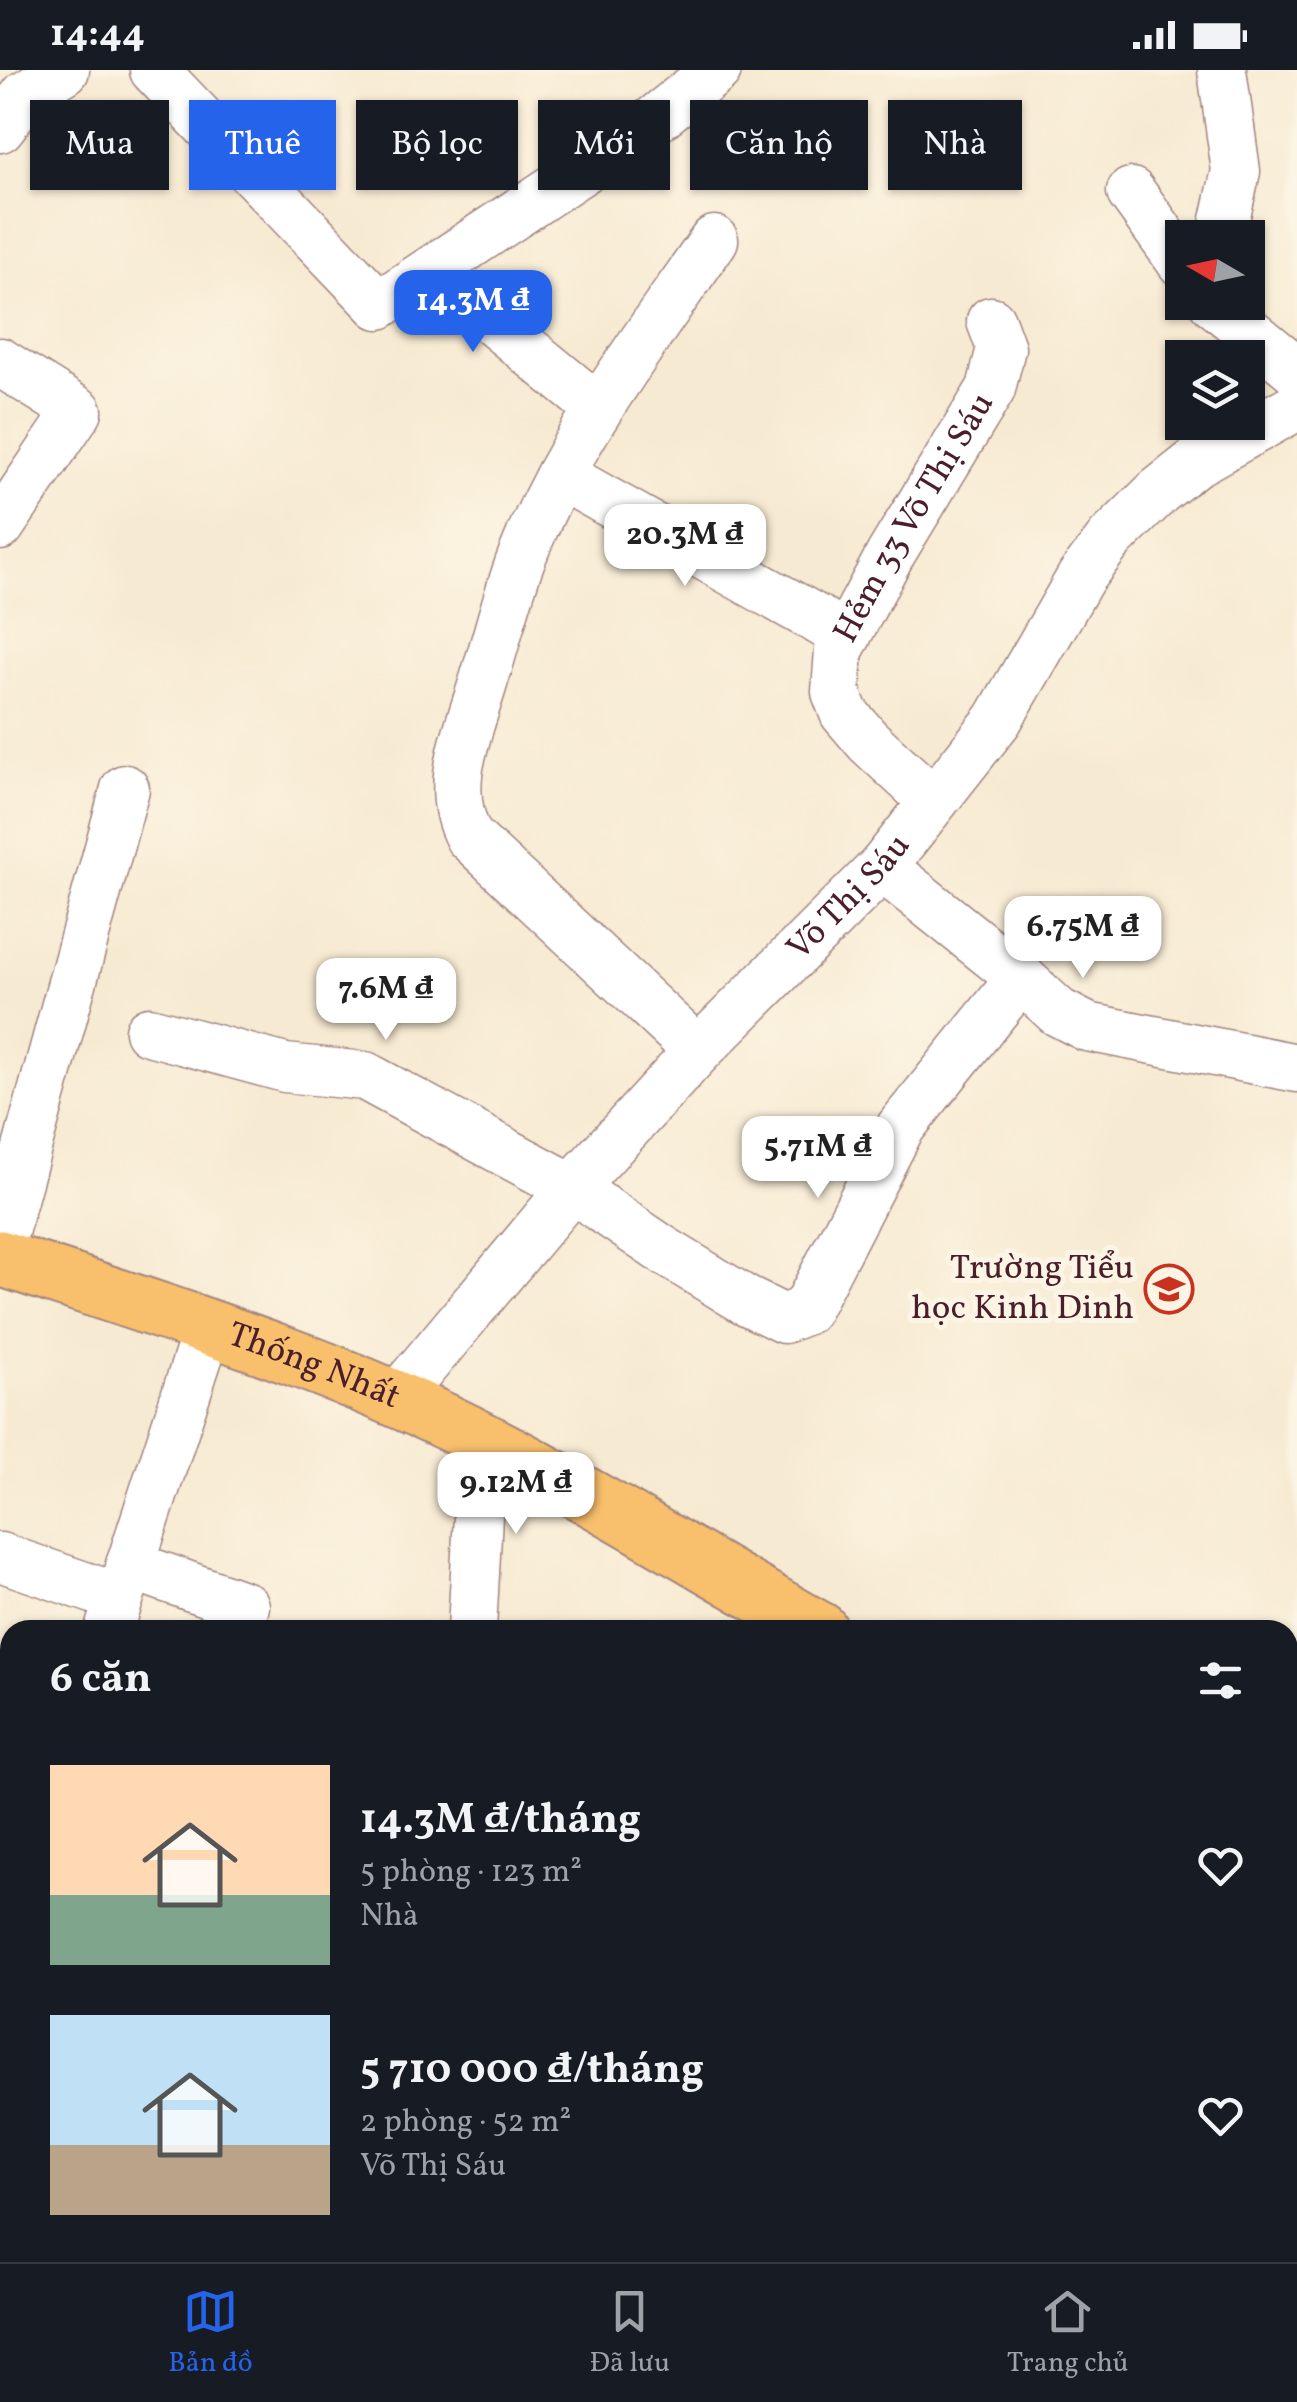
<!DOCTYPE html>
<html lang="vi">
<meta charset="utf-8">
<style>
:root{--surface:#171b24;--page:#242831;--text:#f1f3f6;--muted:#9ea1a6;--line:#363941;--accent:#2563eb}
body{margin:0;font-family:Vollkorn,serif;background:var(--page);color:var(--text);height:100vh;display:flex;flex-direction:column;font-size:38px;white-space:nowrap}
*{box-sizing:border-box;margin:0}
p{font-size:32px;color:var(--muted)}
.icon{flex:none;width:55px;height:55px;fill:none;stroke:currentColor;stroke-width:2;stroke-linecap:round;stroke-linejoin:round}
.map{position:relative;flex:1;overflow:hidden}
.sheet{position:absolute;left:0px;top:1550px;width:1298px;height:642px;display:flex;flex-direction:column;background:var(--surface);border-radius:30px 30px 0 0;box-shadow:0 2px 8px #0004}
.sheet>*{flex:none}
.hud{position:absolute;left:30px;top:30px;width:1238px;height:90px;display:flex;gap:20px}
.needle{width:65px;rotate:279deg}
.tools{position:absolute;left:1165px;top:150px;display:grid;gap:20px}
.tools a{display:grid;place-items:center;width:100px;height:100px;border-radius:0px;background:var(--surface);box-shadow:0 2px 8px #0004;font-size:50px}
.price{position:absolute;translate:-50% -85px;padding:0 22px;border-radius:20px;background:#fff;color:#222;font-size:32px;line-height:65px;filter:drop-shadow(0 2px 5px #0008)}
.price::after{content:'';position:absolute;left:50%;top:60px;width:30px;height:22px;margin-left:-15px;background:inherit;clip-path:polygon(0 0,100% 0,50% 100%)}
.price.selected{background:var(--accent);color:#fff}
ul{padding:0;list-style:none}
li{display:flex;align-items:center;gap:30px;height:250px;padding:0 50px}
li span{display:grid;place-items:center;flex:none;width:280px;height:200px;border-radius:0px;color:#555}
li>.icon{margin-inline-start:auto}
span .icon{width:120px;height:120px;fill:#fffc;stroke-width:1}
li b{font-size:42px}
h2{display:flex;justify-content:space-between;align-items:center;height:120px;padding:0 50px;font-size:42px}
.pill{padding:0 35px;border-radius:0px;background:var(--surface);box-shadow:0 2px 8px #0004;font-size:35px;line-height:90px}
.pill.selected{background:var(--accent);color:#fff}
.status{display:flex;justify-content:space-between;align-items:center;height:70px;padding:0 50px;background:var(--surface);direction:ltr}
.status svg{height:28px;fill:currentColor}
.dock{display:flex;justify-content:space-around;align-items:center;height:140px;border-top:2px solid var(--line);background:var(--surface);font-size:28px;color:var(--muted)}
.dock a{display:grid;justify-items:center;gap:5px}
.dock .selected{color:var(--accent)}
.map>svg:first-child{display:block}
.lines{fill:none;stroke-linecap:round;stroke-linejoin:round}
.minor-casing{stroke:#a0847e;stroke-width:51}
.major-casing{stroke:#a0847e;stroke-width:59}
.minor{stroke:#fff;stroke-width:48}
.major{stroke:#f8bf6c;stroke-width:55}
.labels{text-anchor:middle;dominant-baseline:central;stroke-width:10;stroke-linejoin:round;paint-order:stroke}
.street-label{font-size:35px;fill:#4a1f2b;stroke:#fcf5e5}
.poi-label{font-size:35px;fill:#4a1f2b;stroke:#fcf5e5;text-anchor:end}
</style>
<div class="status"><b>14:44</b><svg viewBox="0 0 49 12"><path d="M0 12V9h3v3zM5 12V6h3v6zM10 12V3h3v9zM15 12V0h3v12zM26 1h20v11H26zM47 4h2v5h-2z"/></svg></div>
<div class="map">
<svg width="1297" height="2192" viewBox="0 0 1297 2192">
<rect width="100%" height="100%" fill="#fcf5e5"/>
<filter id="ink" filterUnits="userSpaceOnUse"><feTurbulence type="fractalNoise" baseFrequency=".01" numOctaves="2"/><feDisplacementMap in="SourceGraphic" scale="20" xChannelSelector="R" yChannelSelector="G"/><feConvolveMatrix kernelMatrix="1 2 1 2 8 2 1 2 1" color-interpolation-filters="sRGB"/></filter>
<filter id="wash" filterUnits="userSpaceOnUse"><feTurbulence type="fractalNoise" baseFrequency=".0048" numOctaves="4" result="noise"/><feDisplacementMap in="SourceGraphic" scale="40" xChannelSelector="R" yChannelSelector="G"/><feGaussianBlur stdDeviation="2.25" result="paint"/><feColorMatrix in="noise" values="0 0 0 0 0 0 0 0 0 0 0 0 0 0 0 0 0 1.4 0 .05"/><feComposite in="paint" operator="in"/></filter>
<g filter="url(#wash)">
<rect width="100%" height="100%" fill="#f7ead2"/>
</g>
<g filter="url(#ink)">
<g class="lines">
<g class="minor-casing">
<g id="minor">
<path d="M154,0l225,235 259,-172 79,-63"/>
<path d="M0,58l26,-34 39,-24"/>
<path d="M1131,122l51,71"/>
<path d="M1221,168l15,-67 -14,-101"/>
<path d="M431,201l167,137"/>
<path d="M1213,232l84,69"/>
<path d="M0,292l78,49 -78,115"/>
<path d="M560,405l287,161"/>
<path id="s1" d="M933,731l-65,-60 -24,-28 -8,-21 3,-42 51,-95 101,-166 10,-41 -10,-27"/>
<path d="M882,797l139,111 37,34 29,15 210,41"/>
<path d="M149,961l136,37 80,8 207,112 91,62 82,50 39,19 22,-9 94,-182 121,-150"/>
<path d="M698,981l-229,-214c-27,-50 -1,-103 14,-154 13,-41 23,-84 38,-124 45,-117 123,-217 193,-319"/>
<path d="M0,1177l125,-458"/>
<path id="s2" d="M395,1330l177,-212 126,-137 184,-184 116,-147 83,-143 29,-38 49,-48 34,-27 104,-58"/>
<path d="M0,1487l119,41"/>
<path d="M130,1495l115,41 -6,24"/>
<path d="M109,1560l99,-303"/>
<path d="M472,1560l10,-190"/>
<path d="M0,1892l10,-28"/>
<path d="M0,1947h10"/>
<path d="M486,2182l1,10"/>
<path d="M1182,2182l20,10"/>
<path d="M1017,2192l4,-10"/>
</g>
</g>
<g class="major-casing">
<g id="major">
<path id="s3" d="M0,1188c160,53 332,105 483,182 114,58 225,127 337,190"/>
<path d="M1288,1824l9,5"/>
</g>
</g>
<use href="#minor" class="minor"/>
<use href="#major" class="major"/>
</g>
</g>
<defs>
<g id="school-ring" transform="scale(2.5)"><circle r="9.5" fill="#fcf5e5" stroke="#c8321e" stroke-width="1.5"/><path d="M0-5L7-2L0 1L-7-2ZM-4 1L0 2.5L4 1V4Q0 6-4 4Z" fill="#c8321e"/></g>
</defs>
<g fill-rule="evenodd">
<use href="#school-ring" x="1169" y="1219"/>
</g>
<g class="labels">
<g class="street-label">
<text stroke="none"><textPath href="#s1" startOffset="342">Hẻm 33 Võ Thị Sáu</textPath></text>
<text stroke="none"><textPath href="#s2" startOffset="678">Võ Thị Sáu</textPath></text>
<text stroke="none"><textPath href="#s3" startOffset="332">Thống Nhất</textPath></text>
</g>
<g class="poi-label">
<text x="1134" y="1199">Trường Tiểu<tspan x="1134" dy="40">học Kinh Dinh</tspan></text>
</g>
</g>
</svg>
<div class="tools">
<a><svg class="needle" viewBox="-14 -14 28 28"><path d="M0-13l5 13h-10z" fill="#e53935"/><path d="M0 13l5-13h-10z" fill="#9ea1a6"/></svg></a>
<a><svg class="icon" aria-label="layers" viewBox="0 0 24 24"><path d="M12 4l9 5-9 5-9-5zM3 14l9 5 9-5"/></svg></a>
</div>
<b class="price selected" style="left:473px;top:285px">14.3M ₫</b>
<b class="price" style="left:685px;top:519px">20.3M ₫</b>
<b class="price" style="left:1083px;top:911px">6.75M ₫</b>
<b class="price" style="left:386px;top:973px">7.6M ₫</b>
<b class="price" style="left:818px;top:1131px">5.71M ₫</b>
<b class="price" style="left:516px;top:1467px">9.12M ₫</b>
<div class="hud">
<a class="pill">Mua</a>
<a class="pill selected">Thuê</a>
<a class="pill">Bộ lọc</a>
<a class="pill">Mới</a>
<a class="pill">Căn hộ</a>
<a class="pill">Nhà</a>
</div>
<section class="sheet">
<h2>6 căn<svg class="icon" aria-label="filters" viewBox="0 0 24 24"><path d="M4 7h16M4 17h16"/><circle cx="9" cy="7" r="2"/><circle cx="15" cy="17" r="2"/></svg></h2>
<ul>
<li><span style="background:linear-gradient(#ffd9b3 65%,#7fa58c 0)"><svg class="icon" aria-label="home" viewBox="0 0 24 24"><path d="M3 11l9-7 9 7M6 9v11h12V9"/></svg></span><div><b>14.3M ₫/tháng</b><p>5 phòng · 123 m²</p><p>Nhà</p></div><svg class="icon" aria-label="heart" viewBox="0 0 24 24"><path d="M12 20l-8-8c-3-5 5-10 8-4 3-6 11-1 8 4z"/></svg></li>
<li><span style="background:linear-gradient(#bfe0f5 65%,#b9a48a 0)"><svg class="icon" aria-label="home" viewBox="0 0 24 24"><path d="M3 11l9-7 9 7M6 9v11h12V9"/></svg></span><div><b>5 710 000 ₫/tháng</b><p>2 phòng · 52 m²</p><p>Võ Thị Sáu</p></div><svg class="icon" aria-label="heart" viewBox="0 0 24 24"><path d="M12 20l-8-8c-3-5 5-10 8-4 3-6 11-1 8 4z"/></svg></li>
</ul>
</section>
</div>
<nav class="dock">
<a class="selected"><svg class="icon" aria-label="map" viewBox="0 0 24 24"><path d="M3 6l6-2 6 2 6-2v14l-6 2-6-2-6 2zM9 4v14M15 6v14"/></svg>Bản đồ</a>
<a><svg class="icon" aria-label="saved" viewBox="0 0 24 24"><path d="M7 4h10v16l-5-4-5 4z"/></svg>Đã lưu</a>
<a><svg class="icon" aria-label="home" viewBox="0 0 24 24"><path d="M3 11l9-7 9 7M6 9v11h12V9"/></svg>Trang chủ</a>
</nav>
